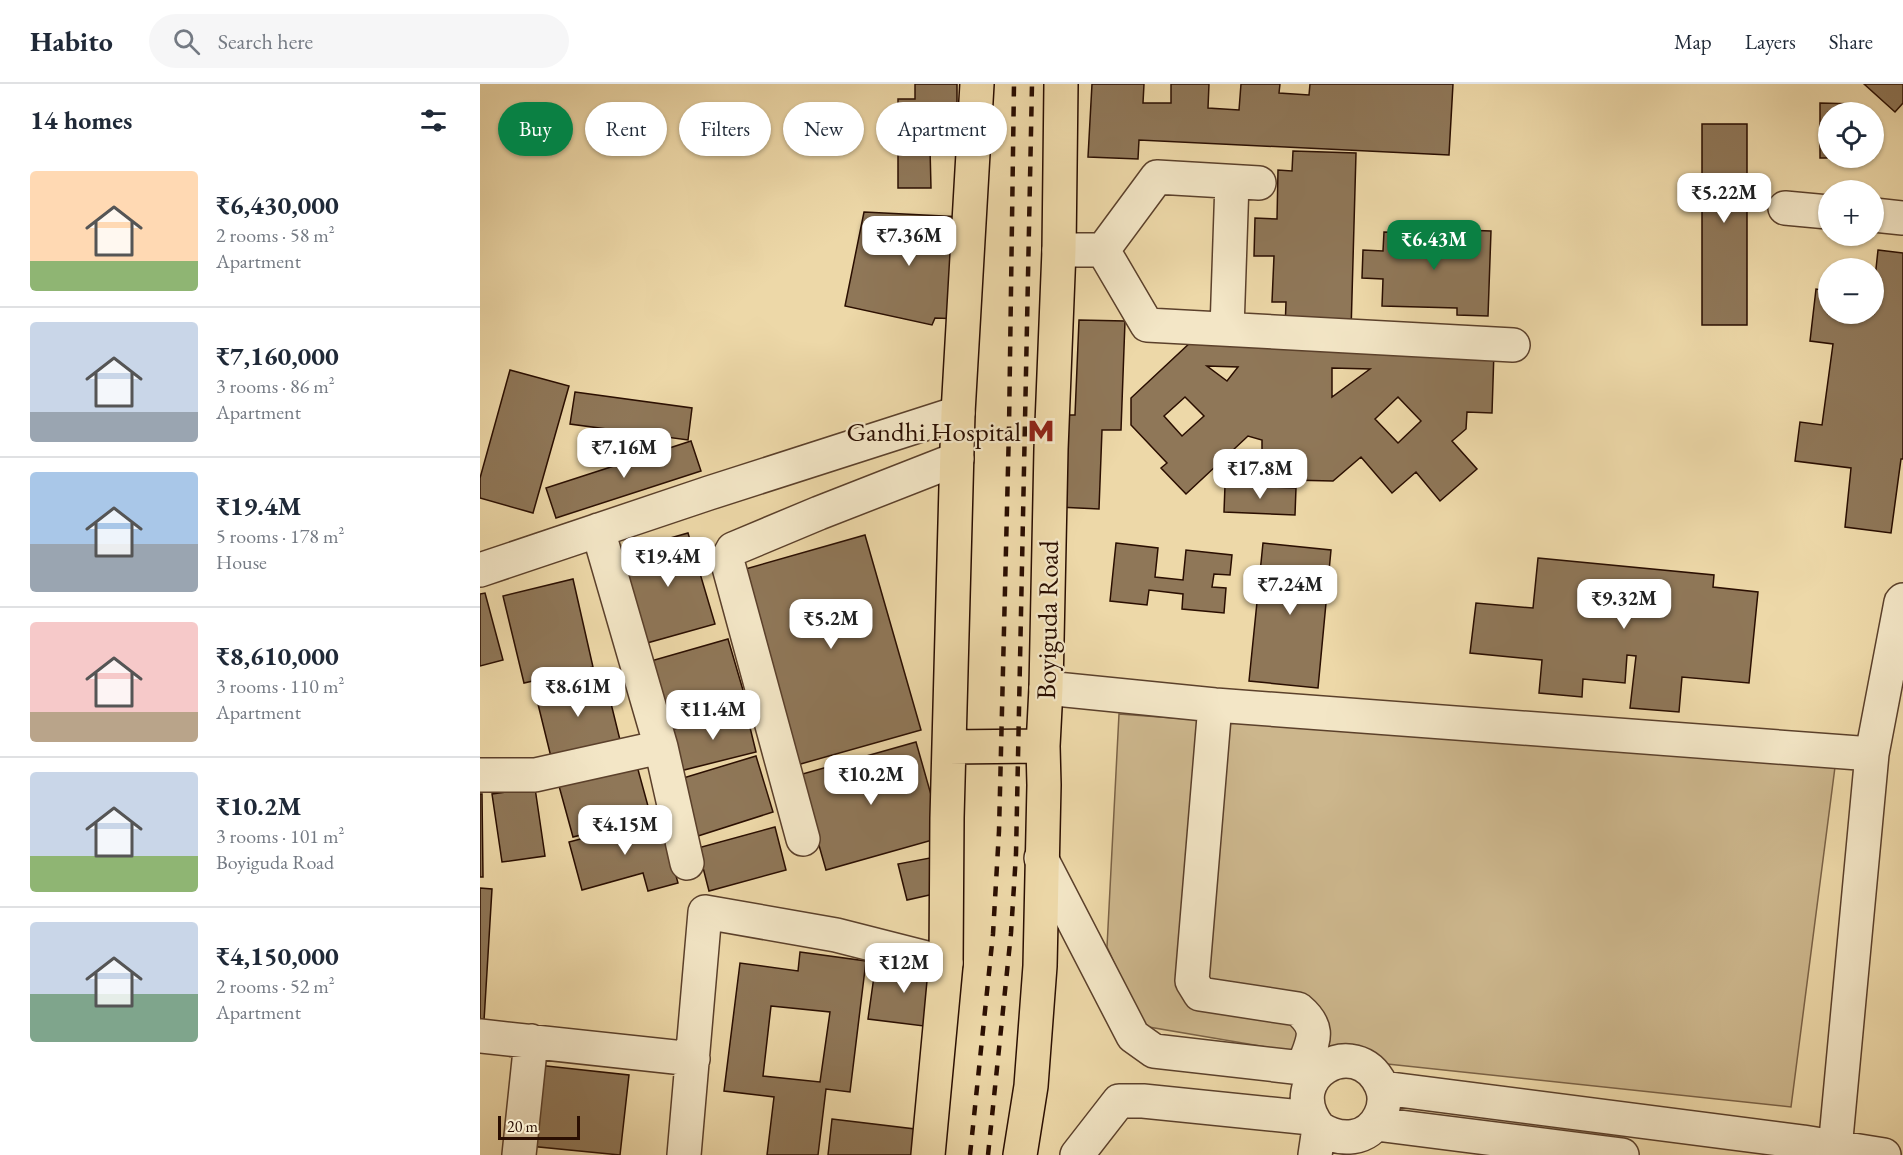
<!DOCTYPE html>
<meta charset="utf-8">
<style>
:root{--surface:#fff;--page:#f6f6f7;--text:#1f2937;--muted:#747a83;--line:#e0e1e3;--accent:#0b8043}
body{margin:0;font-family:"EB Garamond",serif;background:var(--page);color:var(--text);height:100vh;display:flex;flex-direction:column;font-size:22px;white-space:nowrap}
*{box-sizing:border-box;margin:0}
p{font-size:20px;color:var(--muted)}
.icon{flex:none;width:33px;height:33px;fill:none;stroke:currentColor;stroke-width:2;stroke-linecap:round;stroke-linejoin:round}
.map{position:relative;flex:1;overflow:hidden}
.details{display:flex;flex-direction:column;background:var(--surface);width:480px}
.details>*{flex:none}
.guide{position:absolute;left:18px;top:18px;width:570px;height:54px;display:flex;gap:12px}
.buttons{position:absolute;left:1338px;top:18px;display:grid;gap:12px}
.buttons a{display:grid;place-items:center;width:66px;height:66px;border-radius:50%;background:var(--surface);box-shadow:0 2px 4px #0004;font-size:30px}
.scale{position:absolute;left:18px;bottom:15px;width:82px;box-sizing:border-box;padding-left:6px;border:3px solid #2a0e01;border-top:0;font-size:16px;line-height:21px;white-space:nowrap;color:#2a0e01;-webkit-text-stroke:4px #f3e6c6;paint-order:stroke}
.price{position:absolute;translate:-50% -51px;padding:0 14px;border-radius:12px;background:#fff;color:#222;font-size:20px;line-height:39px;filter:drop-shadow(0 2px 3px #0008)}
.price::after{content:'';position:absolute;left:50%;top:36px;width:18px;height:14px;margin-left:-9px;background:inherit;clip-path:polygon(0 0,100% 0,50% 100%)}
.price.current{background:var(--accent);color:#fff}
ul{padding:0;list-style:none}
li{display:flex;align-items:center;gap:18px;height:150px;padding:0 30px}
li+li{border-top:2px solid var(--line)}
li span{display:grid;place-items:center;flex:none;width:168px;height:120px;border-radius:6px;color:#555}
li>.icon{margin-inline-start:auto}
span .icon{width:72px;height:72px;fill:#fffc;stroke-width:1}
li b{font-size:26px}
h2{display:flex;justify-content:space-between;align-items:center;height:72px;padding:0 30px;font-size:26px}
.chip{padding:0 21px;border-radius:27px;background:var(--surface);box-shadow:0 2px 4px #0004;font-size:21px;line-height:54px}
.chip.current{background:var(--accent);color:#fff}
header{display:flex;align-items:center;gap:36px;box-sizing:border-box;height:84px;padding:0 30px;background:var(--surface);border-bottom:2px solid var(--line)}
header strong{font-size:28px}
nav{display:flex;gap:33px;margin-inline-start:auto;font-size:21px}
.search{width:420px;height:54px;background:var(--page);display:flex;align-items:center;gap:15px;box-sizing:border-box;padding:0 21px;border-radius:33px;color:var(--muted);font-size:22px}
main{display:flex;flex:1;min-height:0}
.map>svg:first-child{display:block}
.garden{fill:#ccb68c;stroke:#7b6246;stroke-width:1.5}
.building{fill:#8f7758;stroke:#2a0e01;stroke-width:1.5;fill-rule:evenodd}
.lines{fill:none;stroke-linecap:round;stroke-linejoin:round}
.minor-casing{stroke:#5b402b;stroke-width:36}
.major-casing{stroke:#2a0e01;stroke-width:36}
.minor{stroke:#f3e6c6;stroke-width:33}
.major{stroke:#edd8a8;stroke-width:33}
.rail{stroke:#2a0e01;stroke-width:4.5;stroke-dasharray:10 10;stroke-linecap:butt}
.labels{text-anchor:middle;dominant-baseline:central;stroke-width:4.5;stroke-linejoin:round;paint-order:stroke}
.poi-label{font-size:27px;fill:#2a0e01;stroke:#f3e6c6;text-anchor:end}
.street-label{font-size:27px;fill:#2a0e01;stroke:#f3e6c6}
</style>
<header>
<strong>Habito</strong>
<div class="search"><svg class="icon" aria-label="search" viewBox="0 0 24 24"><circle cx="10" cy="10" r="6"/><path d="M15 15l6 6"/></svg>Search here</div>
<nav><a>Map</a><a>Layers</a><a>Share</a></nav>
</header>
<main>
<section class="details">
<h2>14 homes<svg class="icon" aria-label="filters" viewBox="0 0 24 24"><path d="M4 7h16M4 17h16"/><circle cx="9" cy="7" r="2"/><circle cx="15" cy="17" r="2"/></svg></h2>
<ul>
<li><span style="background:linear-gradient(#ffd9b3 75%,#8fb573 0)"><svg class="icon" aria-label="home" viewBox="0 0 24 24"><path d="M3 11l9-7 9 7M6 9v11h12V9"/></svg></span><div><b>₹6,430,000</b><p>2 rooms · 58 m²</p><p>Apartment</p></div></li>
<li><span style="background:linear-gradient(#c9d6e8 75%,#9aa5b1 0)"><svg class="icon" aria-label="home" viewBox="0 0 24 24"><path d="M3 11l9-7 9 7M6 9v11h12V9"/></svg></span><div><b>₹7,160,000</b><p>3 rooms · 86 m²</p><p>Apartment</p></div></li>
<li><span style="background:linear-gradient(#a9c7e8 60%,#9aa5b1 0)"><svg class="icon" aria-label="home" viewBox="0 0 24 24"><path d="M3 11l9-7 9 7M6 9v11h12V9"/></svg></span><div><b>₹19.4M</b><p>5 rooms · 178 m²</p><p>House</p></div></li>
<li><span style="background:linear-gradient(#f6c9c9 75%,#b9a48a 0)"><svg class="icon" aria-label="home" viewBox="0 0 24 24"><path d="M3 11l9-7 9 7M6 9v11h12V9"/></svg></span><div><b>₹8,610,000</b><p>3 rooms · 110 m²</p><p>Apartment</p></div></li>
<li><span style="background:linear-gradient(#c9d6e8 70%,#8fb573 0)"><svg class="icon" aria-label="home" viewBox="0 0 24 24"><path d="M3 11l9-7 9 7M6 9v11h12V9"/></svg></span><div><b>₹10.2M</b><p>3 rooms · 101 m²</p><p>Boyiguda Road</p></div></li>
<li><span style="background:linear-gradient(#c9d6e8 60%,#7fa58c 0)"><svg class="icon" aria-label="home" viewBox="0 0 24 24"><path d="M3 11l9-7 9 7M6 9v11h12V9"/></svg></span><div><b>₹4,150,000</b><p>2 rooms · 52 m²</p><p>Apartment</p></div></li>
</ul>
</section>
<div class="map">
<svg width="1423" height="1071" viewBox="0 0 1423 1071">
<rect width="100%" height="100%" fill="#edd8a8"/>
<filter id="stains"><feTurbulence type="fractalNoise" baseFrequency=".00333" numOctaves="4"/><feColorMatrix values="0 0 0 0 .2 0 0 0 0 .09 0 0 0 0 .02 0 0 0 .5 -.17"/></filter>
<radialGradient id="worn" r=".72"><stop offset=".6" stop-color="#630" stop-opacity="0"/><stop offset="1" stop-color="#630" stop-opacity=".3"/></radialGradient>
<path class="garden" d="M639,630l716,53 -44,340 -460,-49 -188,-32 -36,-79z"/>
<path class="building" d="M435,0h42v58l-59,-1v-42h17z
M612,0h52l-1,19h28v-19h38l-1,24 31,2 2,-26h39l-1,9 30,2 1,-11h143l-4,71 -310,-15 -1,19 -50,-2z
M1384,0h39v19l-8,9z
M1340,19l37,1v8h-29v46h28h-36z
M1222,40h45v201h-45z
M418,64h32l1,40h-33z
M813,67l63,2 -5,179 -66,-2 1,-28h-14l2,-46h-20l1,-38 22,1 1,-49 14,1z
M384,128l99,5 -1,102 -27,-1 -3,7 -87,-19z
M982,146l29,1 -3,85 -31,-1v-7l-75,-2 1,-27 -21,-1 1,-28 20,1 1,-19 78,2z
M1398,166l25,3v206h-2l-10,74 -46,-6 6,-59 -56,-7 5,-39 22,3 11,-81 -23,-3 6,-52 12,2v23h46v-27z
M599,236l46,1 -4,109h-19l-3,79 -41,-2 4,-92h13z
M712,257l302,10 -2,62 -25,-1 -1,17 -14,12 25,28 -37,32 -24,-29 -24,21 -31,-36 -28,24 -43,-1v-13h-28v-27l-14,-4 -62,58 -25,-26 6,-5 -36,-38v-27zM727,282l31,1 -11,14zM852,284l38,1 -38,28zM705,313l19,19 -22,20 -18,-20zM918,313l23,24 -23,22 -23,-24z
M30,286l59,16 -36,127 -53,-15v-20z
M95,308l117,16 -4,32 -118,-16z
M211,357l10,30 -145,47 -10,-30z
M745,401l71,3 -1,27 -71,-3z
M208,449l27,91 -68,19 -26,-91z
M385,451l56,195 -124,35 -55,-195z
M636,459l42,5 -3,29 28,3 3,-30 46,5 -2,20 -16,-1 -2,13 14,1 -2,25 -42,-4 1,-15 -34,-4 -2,15 -37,-4z
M783,459l68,7 -13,138 -69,-7z
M1058,474l176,17 -1,12 45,5 -9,91 -67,-6 -3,35 -49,-4 6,-52 -9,-1 -2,28 -42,-4 -1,18 -43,-4 3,-33 -72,-7 6,-50 57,5z
M93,495l20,88 -69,16 -21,-87z
M5,509l18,67 -23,6v-72z
M248,555l17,58 -77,22 -17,-58z
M125,595l15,61 -69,17 -15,-61z
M266,627l10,41 -76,19 -10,-41z
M436,658l27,95 -117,33 -27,-95z
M276,672l17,56 -75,24 -18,-57z
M157,682l14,51 -78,20 -14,-51z
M55,704l10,68 -43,6 -10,-68z
M0,710h2l1,83h-3z
M180,734l18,65 -30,8 -5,-18 -61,17 -13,-48z
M295,743l11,43 -77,21 -11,-43z
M455,773l8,35 -36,8 -9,-36z
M0,804l12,1 -8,132h-4z
M320,868l66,9 -16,131 -24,-3 -8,66h-51l7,-58 -50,-6 16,-128 58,8zM291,922l59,6 -10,70 -57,-6z
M396,878l64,8 -8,57 -64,-8z
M57,981l92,10 -9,80 -91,-9z
M352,1035l83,10 -3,26h-84z"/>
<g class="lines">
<g class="minor-casing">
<path id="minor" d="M1305,124l43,4
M1394,131l29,3
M579,166h44l54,-73 102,6
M623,166l44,75 366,20
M747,245l5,-147
M118,446l63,217 26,116
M0,486l229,-77 249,-80
M566,604l169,17 657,49
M735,621l-23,276 8,13 98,15c25,21 14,32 5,59
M0,691h55l126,-28
M323,755l-76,-279 6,-11 86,-36 138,-54
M561,774l92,178 21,15 166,19
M0,952l213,23
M903,1004l420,54 81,13
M896,1040l246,31
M1355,1065l37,-395 29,-152 2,-2
M39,1071l12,-114
M204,1071l21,-243 131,23 110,28
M597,1071l42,-54h24l168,17
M835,1071l4,-27c-41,-52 37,-96 62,-43 4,9 4,21 -1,31 -12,25 -40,26 -61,12"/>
</g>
<g class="major-casing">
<path id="major" d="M469,663l94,-1
M448,1071l18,-192 1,-145 11,-405 19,-329
M540,1071l11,-69 9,-120 4,-181 -1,-39 3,-58 5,-239 8,-199 2,-166"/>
</g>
<use href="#minor" class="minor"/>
<use href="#major" class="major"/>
<path class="rail" d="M490,1071l23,-221 6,-103 10,-403 5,-344
M508,1071l23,-222 5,-79 16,-770"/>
</g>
<defs>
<g id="metro-bare" transform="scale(2.07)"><path d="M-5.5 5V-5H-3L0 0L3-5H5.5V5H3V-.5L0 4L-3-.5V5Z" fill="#8f2418" stroke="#f3e6c6" stroke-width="2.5" paint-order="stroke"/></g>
</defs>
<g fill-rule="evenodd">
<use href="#metro-bare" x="561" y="347"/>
</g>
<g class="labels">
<g class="poi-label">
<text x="541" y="347">Gandhi Hospital</text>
</g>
<g class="street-label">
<text transform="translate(567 536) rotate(-89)">Boyiguda Road</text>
</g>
</g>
<rect width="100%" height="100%" filter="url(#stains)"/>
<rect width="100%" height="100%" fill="url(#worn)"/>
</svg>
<div class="buttons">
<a><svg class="icon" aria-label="locate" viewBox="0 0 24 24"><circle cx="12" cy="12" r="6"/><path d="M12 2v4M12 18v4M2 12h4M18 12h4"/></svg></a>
<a>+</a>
<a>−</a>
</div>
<div class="scale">20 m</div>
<b class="price" style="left:1244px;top:140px">₹5.22M</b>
<b class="price" style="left:429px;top:183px">₹7.36M</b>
<b class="price current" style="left:954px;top:187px">₹6.43M</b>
<b class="price" style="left:144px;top:395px">₹7.16M</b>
<b class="price" style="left:780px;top:416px">₹17.8M</b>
<b class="price" style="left:188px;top:504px">₹19.4M</b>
<b class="price" style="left:810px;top:532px">₹7.24M</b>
<b class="price" style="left:1144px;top:546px">₹9.32M</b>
<b class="price" style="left:351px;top:566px">₹5.2M</b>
<b class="price" style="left:98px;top:634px">₹8.61M</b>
<b class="price" style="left:233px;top:657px">₹11.4M</b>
<b class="price" style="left:391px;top:722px">₹10.2M</b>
<b class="price" style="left:145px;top:772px">₹4.15M</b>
<b class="price" style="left:424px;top:910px">₹12M</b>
<div class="guide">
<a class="chip current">Buy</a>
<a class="chip">Rent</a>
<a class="chip">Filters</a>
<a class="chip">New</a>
<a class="chip">Apartment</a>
</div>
</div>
</main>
